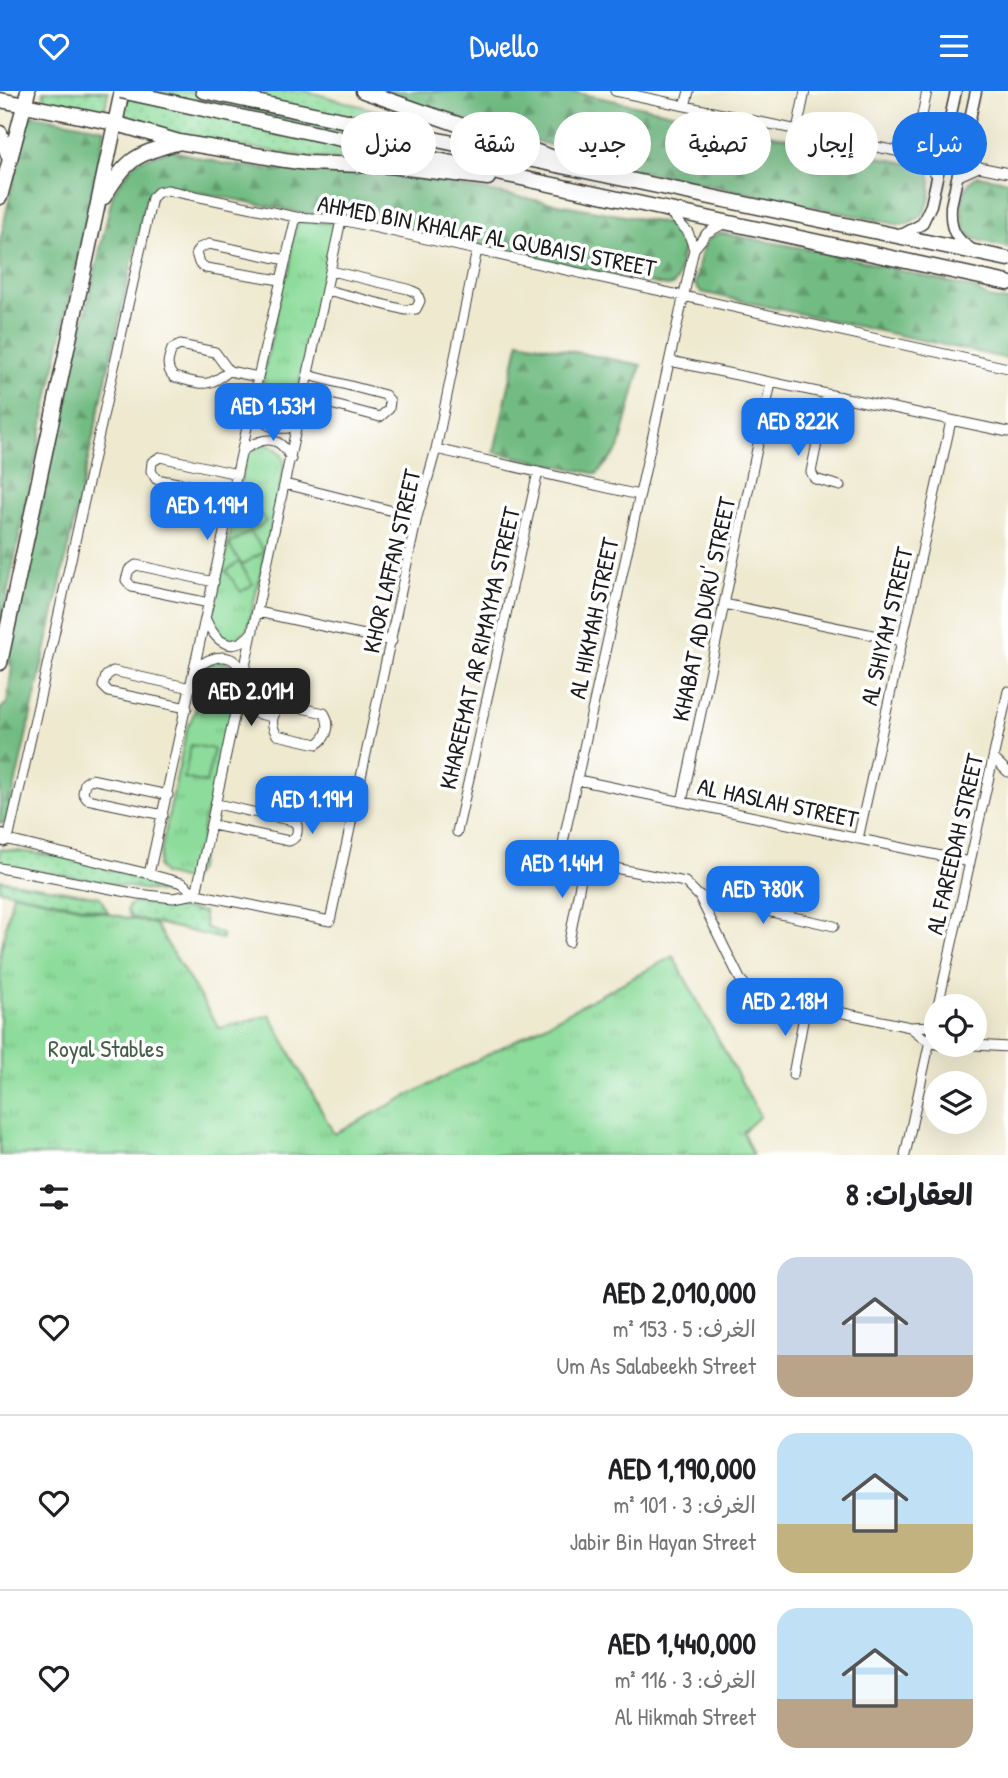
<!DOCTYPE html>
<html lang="ar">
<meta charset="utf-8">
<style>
:root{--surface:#fff;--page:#f2f2f2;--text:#202124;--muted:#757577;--line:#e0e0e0;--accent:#1a73e8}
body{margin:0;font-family:"Patrick Hand","Playpen Sans Arabic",sans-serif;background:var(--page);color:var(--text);direction:rtl;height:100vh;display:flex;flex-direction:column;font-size:26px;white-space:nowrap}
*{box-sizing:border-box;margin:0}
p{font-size:23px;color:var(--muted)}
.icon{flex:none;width:38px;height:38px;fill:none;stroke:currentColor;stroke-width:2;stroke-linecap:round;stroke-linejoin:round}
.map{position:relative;height:1064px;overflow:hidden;direction:ltr}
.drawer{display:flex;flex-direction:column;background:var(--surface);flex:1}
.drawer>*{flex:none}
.top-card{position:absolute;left:21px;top:21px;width:966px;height:63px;direction:rtl;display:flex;gap:14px}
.buttons{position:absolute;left:924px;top:903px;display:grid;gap:14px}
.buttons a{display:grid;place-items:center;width:63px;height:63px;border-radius:50%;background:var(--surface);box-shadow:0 7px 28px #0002;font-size:35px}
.price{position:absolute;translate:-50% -60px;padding:0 16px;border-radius:14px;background:var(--accent);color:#fff;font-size:23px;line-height:46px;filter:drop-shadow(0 2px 4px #0008)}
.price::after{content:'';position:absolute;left:50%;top:42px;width:21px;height:16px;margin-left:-10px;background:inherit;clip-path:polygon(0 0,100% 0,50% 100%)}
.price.current{background:#222;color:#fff}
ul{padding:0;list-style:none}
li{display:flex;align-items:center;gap:21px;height:175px;padding:0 35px}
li+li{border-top:2px solid var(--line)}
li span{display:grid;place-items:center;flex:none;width:196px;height:140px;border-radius:21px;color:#555}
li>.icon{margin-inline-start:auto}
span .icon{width:84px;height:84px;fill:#fffc;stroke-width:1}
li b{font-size:30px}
h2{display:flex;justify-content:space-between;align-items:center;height:84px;padding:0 35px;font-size:30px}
.pill{padding:0 24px;border-radius:32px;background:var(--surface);box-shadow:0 7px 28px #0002;font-size:24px;line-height:63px}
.pill.current{background:var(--accent);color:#fff}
header{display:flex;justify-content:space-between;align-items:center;height:91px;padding:0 35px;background:var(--accent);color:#fff;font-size:32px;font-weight:600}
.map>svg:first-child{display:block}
.grass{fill:url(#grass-dots);stroke:#547c5c;stroke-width:2}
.forest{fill:url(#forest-firs);stroke:#476c50;stroke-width:2}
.park{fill:url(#park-tufts);stroke:#547c5c;stroke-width:2}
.pitch{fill:#8ddc9b;stroke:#547c5c;stroke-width:2}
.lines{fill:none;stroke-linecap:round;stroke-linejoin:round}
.minor-casing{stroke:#3c3b37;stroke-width:11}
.tertiary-casing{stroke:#3c3b37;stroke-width:13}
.primary-casing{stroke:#3c3b37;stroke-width:17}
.minor{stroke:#fff;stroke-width:9}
.tertiary{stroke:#fff;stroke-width:10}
.primary{stroke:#fff;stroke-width:14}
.primary-bridge-casing{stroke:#3c3b37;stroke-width:17;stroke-linecap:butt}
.primary-bridge{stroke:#fff;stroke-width:14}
.labels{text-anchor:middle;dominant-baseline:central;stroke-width:7;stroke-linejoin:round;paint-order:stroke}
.street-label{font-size:24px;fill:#1c1c1c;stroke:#fff}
.park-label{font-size:24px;fill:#445f48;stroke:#fff}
</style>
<header><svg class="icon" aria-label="menu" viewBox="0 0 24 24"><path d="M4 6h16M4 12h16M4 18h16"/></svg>Dwello<svg class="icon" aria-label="heart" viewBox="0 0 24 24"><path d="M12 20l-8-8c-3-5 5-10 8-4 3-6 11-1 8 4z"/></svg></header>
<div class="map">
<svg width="1008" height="1064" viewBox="0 0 1008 1064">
<defs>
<pattern id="grass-dots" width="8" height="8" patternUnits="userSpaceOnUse" patternTransform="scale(1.75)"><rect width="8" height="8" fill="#8ddc9b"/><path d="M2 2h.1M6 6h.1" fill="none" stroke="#79bc85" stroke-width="1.8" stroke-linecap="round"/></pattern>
<pattern id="forest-firs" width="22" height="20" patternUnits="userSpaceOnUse" patternTransform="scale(1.75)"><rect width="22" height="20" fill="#72bc83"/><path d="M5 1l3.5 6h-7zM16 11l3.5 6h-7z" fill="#5d986a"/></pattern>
<pattern id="park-tufts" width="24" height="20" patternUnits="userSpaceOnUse" patternTransform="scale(1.75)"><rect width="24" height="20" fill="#8ddc9b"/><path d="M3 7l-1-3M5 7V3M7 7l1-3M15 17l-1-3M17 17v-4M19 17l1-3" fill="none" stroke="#79bc85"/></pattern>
</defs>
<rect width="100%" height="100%" fill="#fff"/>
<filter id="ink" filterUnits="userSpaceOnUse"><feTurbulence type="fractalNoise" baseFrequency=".0143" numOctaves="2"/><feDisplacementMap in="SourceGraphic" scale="14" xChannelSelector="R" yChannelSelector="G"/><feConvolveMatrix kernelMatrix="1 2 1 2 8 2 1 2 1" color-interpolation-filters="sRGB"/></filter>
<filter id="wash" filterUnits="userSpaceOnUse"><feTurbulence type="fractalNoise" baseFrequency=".00686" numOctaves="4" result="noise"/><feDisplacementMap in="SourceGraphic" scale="28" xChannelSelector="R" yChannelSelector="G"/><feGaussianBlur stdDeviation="1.57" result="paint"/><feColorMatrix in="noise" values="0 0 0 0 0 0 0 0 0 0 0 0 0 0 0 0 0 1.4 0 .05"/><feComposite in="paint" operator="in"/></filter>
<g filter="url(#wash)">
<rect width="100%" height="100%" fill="#eee9cf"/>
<path class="grass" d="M43,0h65l-3,18 -9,4 -51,-13z
M128,0h178l119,33 -8,40 -108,-7 -113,-18 -74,-17z
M0,758l65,8 98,27 4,5 -1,4 -166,-28z
M0,789l100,17 8,15 -108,-22z
M134,811l69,10 3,16 16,6v5l-91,-22 -4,-7 1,-4z"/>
<path class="forest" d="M381,0h188l351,75 9,4c5,24 0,53 -29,55l-263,-55 -209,-60z
M28,23l77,15 -105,499v-387z
M170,59l55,14 43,5 119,4 287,52 10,9v8l-6,36 -5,7 -6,1 -499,-100 -11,1 -10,9 -139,621 -4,7 -4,-1v-114l7,-6 5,-36 -6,-8 107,-466 22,-31z
M977,85l31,5v67l-40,-11c-8,-20 -11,-47 9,-61z
M720,142l110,20 145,36 14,9 19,3v58l-307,-67 -6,-7c4,-18 4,-47 25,-52z
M519,250l122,24 -22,84 -22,25 -103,-22z"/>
<path class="park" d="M298,130l34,2 4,9c-11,46 -21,92 -34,137 -3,13 -1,34 -5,43 -10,21 -35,10 -40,-7l26,-123c11,-13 6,-24 9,-39 1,-7 4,-15 6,-22z
M265,353c12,4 18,8 20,21l-37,164 -13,10c-13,0 -19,-6 -23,-18l34,-165 5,-7z
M216,570c14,1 22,6 23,20l-26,119c-5,8 -9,17 -10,27 -2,18 1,42 -14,54l-26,-7 -5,-8 29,-138c5,-9 11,-21 11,-32 0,-20 -3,-26 18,-35z
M13,802l142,31 64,104 51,-13 64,119 207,-107 132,-71 87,160 -17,16 10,23h-753v-200z"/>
<path class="pitch" d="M265 312a12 12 0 1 1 24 0a12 12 0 1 1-24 0Z
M252,411l14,20 -13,8 -13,-19z
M250,440l14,20 -22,14 -13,-20z
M239,471l14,22 -12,8 -15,-21z
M206 590a12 12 0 1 1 24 0a12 12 0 1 1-24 0Z
M191,654l23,4 -8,34 -22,-5z"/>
</g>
<g filter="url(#ink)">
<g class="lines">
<g class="minor-casing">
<path id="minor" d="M615,0l304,65 24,-8
M685,15l4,-15
M797,39l8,-39
M963,58l16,18 29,6
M914,64l13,-64
M919,65l18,19
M957,86l22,-10
M668,120l20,21 6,17
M725,132l-18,10 -13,16 -130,589c-2,11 1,18 11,22l110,22 14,14 41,83 10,12 12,5 148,31 23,-1
M280,189l-74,-12 -7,-5 -3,-10 3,-5 10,-4 77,16
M327,199l78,20 11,-1 4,-8 -3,-8 -9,-4 -77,-18
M670,270l338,71
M229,280c-23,19 -29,12 -55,6 -9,-9 -6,-18 -2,-28l8,-4 35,7 14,19 29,6
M827,303l-16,78 4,7 25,7
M304,306l76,20 9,-8 1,-8 -5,-6 -77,-20
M252,315c9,16 17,24 36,22l10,-11
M436,358l203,46
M242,360c20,-14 37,-18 49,8
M285,393l132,33
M232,402l-76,-14 -5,-8 1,-9 8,-5 77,17
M209,512l-77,-16 -6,-7 3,-10 7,-5 78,17
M724,513l178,37
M258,521l134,29
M206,529c10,23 28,36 47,11
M195,578c18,-15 43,-20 48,10
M284,613l40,9c7,11 4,24 -7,31l-40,-9c-8,-12 -5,-23 7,-31z
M187,617l-78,-16 -6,-6 3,-10 7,-5 78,17
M237,618l35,8
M993,667l15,14
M578,689l392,82
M682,711l89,-419
M163,724l-76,-16 -4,-6 2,-10 6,-4 77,16
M213,734l76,16c8,-3 9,-8 8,-16l-4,-4 -76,-17
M457,741l81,-360
M4,748l145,35 33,9 14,11
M858,748l93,-418
M8,749l144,-642 6,-6 9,-2 129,27 45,3 667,148
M0,777l138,26 35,4 23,-4 134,27 87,-404 19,-68 41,-199
M149,783l109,-497 38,-160
M196,803l145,-674
M699,805l135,30
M569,851l15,-79
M938,915l70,-315
M910,936l14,11 12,6
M940,954h10
M975,954l33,2
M793,984l13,-70
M905,1064l31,-142"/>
</g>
<g class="tertiary-casing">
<path id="tertiary" d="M898,146l24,-13 9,-19 25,-114
M970,157c-17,-10 -20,-22 -19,-42l25,-115"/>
</g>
<g class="primary-casing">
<path id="primary" d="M203,0l805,168
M363,0l197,69
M0,9l114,23 65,19 106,18 22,3 83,3 98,12
M0,42l9,24
M424,66l584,126
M0,106l28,-106
M104,106c21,-36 32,-44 73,-54
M0,572l122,-572
M0,745l4,3"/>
</g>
<use href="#minor" class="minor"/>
<use href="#tertiary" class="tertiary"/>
<use href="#primary" class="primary"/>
<g class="primary-bridge-casing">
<path id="primary-bridge" d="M121,0l303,66"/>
</g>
<use href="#primary-bridge" class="primary-bridge"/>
</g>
</g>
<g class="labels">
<g class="street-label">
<text transform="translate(487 144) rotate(11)">AHMED BIN KHALAF AL QUBAISI STREET</text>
<text transform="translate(391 470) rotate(-77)">KHOR LAFFAN STREET</text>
<text transform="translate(703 518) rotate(-78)">KHABAT AD DURU' STREET</text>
<text transform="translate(593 527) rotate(-78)">AL HIKMAH STREET</text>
<text transform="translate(886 535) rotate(-77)">AL SHIYAM STREET</text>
<text transform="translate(479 557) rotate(-77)">KHAREEMAT AR RIMAYMA STREET</text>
<text transform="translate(778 711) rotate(12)">AL HASLAH STREET</text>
<text transform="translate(954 753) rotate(-77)">AL FAREEDAH STREET</text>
</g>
<g class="park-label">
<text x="106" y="957">Royal Stables</text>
</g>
</g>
</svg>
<div class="buttons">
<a><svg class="icon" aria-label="locate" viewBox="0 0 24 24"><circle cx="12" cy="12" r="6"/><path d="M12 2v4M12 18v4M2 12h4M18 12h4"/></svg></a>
<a><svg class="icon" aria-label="layers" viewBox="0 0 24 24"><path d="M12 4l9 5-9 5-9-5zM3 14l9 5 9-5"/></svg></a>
</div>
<b class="price" style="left:273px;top:352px">AED 1.53M</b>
<b class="price" style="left:798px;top:367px">AED 822K</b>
<b class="price" style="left:207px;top:451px">AED 1.19M</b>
<b class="price current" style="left:251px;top:637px">AED 2.01M</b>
<b class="price" style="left:312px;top:745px">AED 1.19M</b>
<b class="price" style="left:562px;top:809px">AED 1.44M</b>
<b class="price" style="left:763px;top:835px">AED 780K</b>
<b class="price" style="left:785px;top:947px">AED 2.18M</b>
<div class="top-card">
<a class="pill current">شراء</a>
<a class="pill">إيجار</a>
<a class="pill">تصفية</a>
<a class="pill">جديد</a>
<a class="pill">شقة</a>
<a class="pill">منزل</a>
</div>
</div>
<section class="drawer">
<h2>العقارات: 8<svg class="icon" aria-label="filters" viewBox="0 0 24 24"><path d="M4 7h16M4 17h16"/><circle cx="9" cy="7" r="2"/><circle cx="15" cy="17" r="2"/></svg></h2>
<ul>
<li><span style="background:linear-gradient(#c9d6e8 70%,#b9a48a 0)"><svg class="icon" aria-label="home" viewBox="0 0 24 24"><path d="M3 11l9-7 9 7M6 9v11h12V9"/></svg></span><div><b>AED 2,010,000</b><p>الغرف: 5 · 153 m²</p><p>Um As Salabeekh Street</p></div><svg class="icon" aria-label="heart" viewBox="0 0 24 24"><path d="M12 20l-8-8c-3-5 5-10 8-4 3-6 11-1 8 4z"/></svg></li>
<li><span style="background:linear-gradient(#bfe0f5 65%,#c2b280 0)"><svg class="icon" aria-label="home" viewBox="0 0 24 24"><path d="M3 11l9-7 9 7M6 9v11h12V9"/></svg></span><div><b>AED 1,190,000</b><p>الغرف: 3 · 101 m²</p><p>Jabir Bin Hayan Street</p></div><svg class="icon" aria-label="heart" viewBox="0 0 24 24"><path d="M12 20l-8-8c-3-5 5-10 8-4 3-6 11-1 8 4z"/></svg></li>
<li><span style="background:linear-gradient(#bfe0f5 65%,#b9a48a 0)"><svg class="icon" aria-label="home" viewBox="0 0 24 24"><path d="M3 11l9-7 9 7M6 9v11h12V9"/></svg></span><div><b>AED 1,440,000</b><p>الغرف: 3 · 116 m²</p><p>Al Hikmah Street</p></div><svg class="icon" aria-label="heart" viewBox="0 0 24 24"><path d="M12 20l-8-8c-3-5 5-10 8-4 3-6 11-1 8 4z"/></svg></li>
</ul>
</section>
